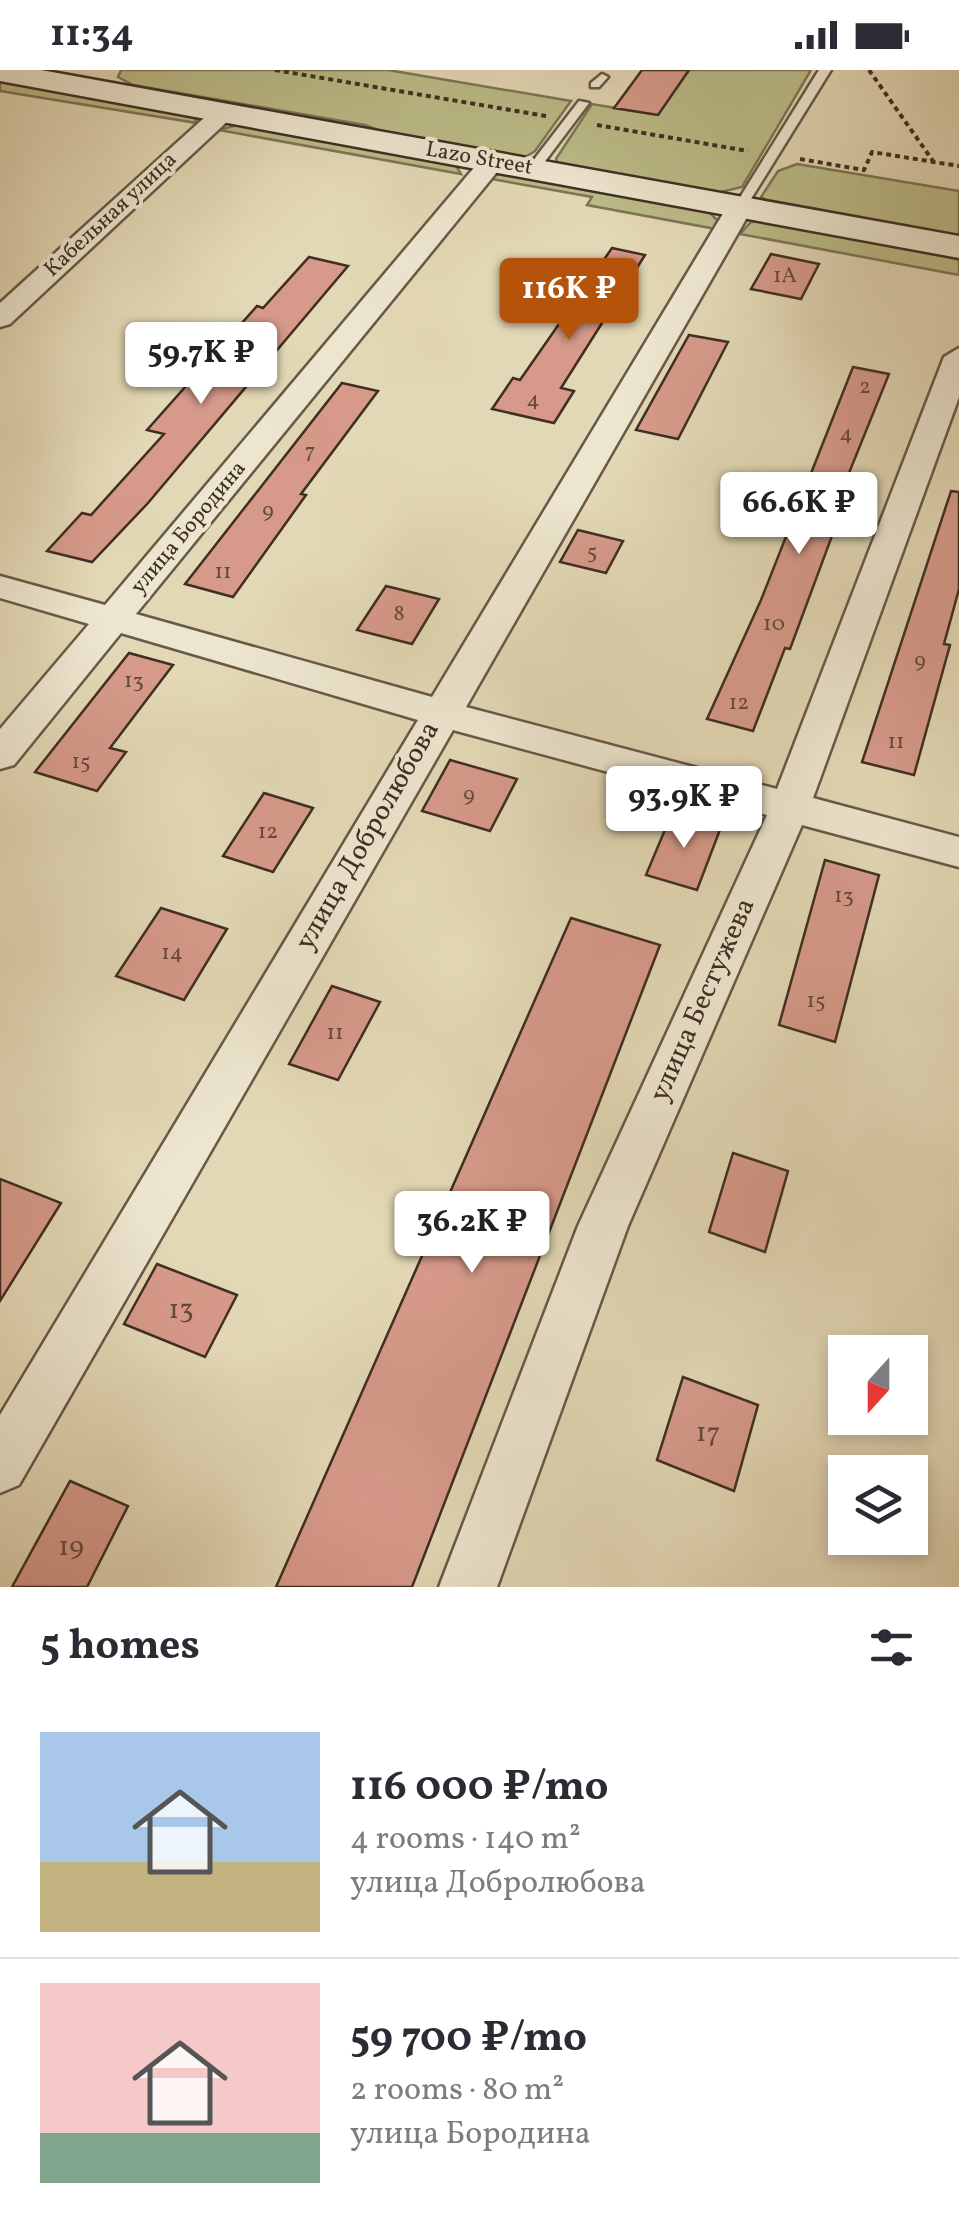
<!DOCTYPE html>
<meta charset="utf-8">
<style>
:root{--surface:#fff;--page:#f2f2f3;--text:#2b2b33;--muted:#7c7c81;--line:#e1e1e2;--accent:#b45309}
body{margin:0;font-family:Vollkorn,serif;background:var(--page);color:var(--text);height:100vh;display:flex;flex-direction:column;font-size:38px;white-space:nowrap}
*{box-sizing:border-box;margin:0}
p{font-size:32px;color:var(--muted)}
.icon{flex:none;width:55px;height:55px;fill:none;stroke:currentColor;stroke-width:2;stroke-linecap:round;stroke-linejoin:round}
.map{position:relative;height:1517px;overflow:hidden}
.panel{display:flex;flex-direction:column;background:var(--surface);flex:1}
.panel>*{flex:none}
.needle{width:65px;rotate:201deg}
.tools{position:absolute;left:828px;top:1265px;display:grid;gap:20px}
.tools a{display:grid;place-items:center;width:100px;height:100px;border-radius:0px;background:var(--surface);box-shadow:0 5px 15px #0003;font-size:50px}
.price{position:absolute;translate:-50% -85px;padding:0 22px;border-radius:10px;background:#fff;color:#222;font-size:32px;line-height:65px;filter:drop-shadow(0 2px 5px #0008)}
.price::after{content:'';position:absolute;left:50%;top:60px;width:30px;height:22px;margin-left:-15px;background:inherit;clip-path:polygon(0 0,100% 0,50% 100%)}
.price.selected{background:var(--accent);color:#fff}
ul{padding:0;list-style:none}
li{display:flex;align-items:center;gap:30px;height:250px;padding:0 40px}
li+li{border-top:2px solid var(--line)}
li span{display:grid;place-items:center;flex:none;width:280px;height:200px;border-radius:0px;color:#555}
li>.icon{margin-inline-start:auto}
span .icon{width:120px;height:120px;fill:#fffc;stroke-width:1}
li b{font-size:42px}
h2{display:flex;justify-content:space-between;align-items:center;height:120px;padding:0 40px;font-size:42px}
.status{display:flex;justify-content:space-between;align-items:center;height:70px;padding:0 50px;background:var(--surface);direction:ltr}
.status svg{height:28px;fill:currentColor}
.map>svg:first-child{display:block}
.green{fill:#bbbc88;stroke:#7d7556;stroke-width:2.5}
.building{fill:#d79a8a;stroke:#3f2e23;stroke-width:2.5}
.lines{fill:none;stroke-linecap:round;stroke-linejoin:round}
.lane-casing{stroke:#685848;stroke-width:5}
.street-casing{stroke:#685848;stroke-width:5}
.secondary-casing{stroke:#3f2e23;stroke-width:5}
.path{stroke:#3f2e23;stroke-width:4;stroke-dasharray:5 4;stroke-linecap:butt}
.lane{fill:#ede6cf;fill-rule:evenodd}
.street{fill:#ede6cf;fill-rule:evenodd}
.secondary{fill:#ede6cf;fill-rule:evenodd}
.labels{text-anchor:middle;dominant-baseline:central;stroke-width:8;stroke-linejoin:round;paint-order:stroke}
.far-street-label{font-size:22px;fill:#3f2e23;stroke:#ede6cf}
.number-label{font-size:22px;fill:#65493d}
.street-label{font-size:28px;fill:#3f2e23;stroke:#ede6cf}
.near-number-label{font-size:28px;fill:#65493d}
</style>
<div class="status"><b>11:34</b><svg viewBox="0 0 49 12"><path d="M0 12V9h3v3zM5 12V6h3v6zM10 12V3h3v9zM15 12V0h3v12zM26 1h20v11H26zM47 4h2v5h-2z"/></svg></div>
<div class="map">
<svg width="959" height="1517" viewBox="0 0 959 1517">
<rect width="100%" height="100%" fill="#e3d8b5"/>
<filter id="stains"><feTurbulence type="fractalNoise" baseFrequency=".002" numOctaves="4"/><feColorMatrix values="0 0 0 0 .2 0 0 0 0 .09 0 0 0 0 .02 0 0 0 .5 -.17"/></filter>
<radialGradient id="worn" r=".72"><stop offset=".6" stop-color="#630" stop-opacity="0"/><stop offset="1" stop-color="#630" stop-opacity=".3"/></radialGradient>
<path class="green" d="M121,0h267l183,31 -36,50 -13,8 -123,-21 -34,-13 -232,-40 -15,-8z
M689,0h122l-69,117 -25,6 -159,-29 -2,-5 36,-55 66,11z
M0,12l181,31 13,4 3,6 -197,-32z
M237,55l217,37 7,12 -242,-44z
M797,94l162,27v48l-185,-34 -13,-8 17,-26z
M502,103l202,34 16,16 -4,6 -129,-24 5,-8 -106,-19z
M769,151l190,34v20l-219,-41 11,-12z"/>
<path class="building" d="M642,0h47l-31,45 -44,-7z
M612,178l33,7 -84,133 13,3 -20,32 -62,-14 21,-31 7,2z
M771,184l48,10 -18,35 -50,-10z
M309,187l39,9 -200,237 -56,59 -45,-11 35,-38 9,2 73,-81 -17,-4 110,-124 6,2z
M689,265l39,7 -50,97 -42,-9z
M853,297l36,7 -40,99 6,1 -65,175 -5,-1 -32,83 -46,-12 54,-119z
M342,313l36,8 -77,103 5,1 -73,102 -48,-13z
M951,421l8,1v97l-15,55 6,1 -36,130 -52,-13z
M578,460l45,11 -17,32 -46,-11z
M386,516l53,13 -27,45 -55,-14z
M129,583l44,12 -63,83 16,4 -29,39 -62,-19z
M450,690l67,19 -27,52 -68,-20z
M264,723l49,15 -40,64 -50,-16z
M672,743l49,14 -24,63 -51,-15z
M825,790l54,15 -44,167 -56,-17z
M161,838l66,21 -43,71 -68,-24z
M571,848l89,27 -248,642h-136z
M332,916l48,16 -42,78 -49,-16z
M733,1083l55,18 -23,81 -56,-20z
M0,1109l61,24 -61,98z
M157,1194l80,31 -32,62 -81,-33z
M683,1307l75,28 -24,86 -77,-31z
M70,1411l58,25 -41,81h-75z"/>
<g class="lines">
<g class="lane-casing">
<path id="lane" d="M819,0h12l-85,137 -11,3 -1,-3z
M602,4l6,3 -9,10h-8v-4z
M579,31l10,2 -52,69h-8v-6z"/>
</g>
<g class="street-casing">
<path id="street" d="M223,36l8,2v10l-221,206 -10,3v-24l215,-195z
M492,85l9,2 3,5 -3,5 -365,447 296,83 295,-490 13,-8 9,3 4,5 -287,500 311,82 167,-432 15,-9v49l-146,401 146,39v30l-157,-42 -174,401 -131,361h-58l139,-361 189,-411 -314,-85 -434,755 -19,8v-78l418,-695 -297,-87 -107,132 -14,4v-40l89,-105 -89,-26v-22l105,29 378,-448z"/>
</g>
<g class="secondary-casing">
<path id="secondary" d="M0,0h41l918,166v22l-959,-177z"/>
</g>
<path class="path" d="M275,0l271,46
M869,0l64,91
M597,55l151,26
M800,89l64,11 8,-18 87,14"/>
<use href="#lane" class="lane"/>
<use href="#street" class="street"/>
<use href="#secondary" class="secondary"/>
</g>
<g class="labels">
<g class="far-street-label">
<text transform="translate(479 89) rotate(10)">Lazo Street</text>
<text transform="translate(111 145) rotate(-43)">Кабельная улица</text>
<text transform="translate(189 458) rotate(-50)">улица Бородина</text>
</g>
<g class="number-label">
<text x="785" y="206">1А</text>
<text x="865" y="317">2</text>
<text x="533" y="330">4</text>
<text x="846" y="364">4</text>
<text x="310" y="382">7</text>
<text x="268" y="441">9</text>
<text x="592" y="482">5</text>
<text x="223" y="502">11</text>
<text x="399" y="544">8</text>
<text x="774" y="554">10</text>
<text x="920" y="591">9</text>
<text x="134" y="611">13</text>
<text x="739" y="633">12</text>
<text x="896" y="672">11</text>
<text x="81" y="692">15</text>
<text x="469" y="725">9</text>
<text x="268" y="762">12</text>
<text x="844" y="826">13</text>
<text x="172" y="883">14</text>
<text x="816" y="931">15</text>
<text x="335" y="963">11</text>
</g>
<g class="street-label">
<text transform="translate(368 766) rotate(-60)">улица Добролюбова</text>
<text transform="translate(703 930) rotate(-66)">улица Бестужева</text>
</g>
<g class="near-number-label">
<text x="181" y="1240">13</text>
<text x="708" y="1363">17</text>
<text x="71" y="1477">19</text>
</g>
</g>
<rect width="100%" height="100%" filter="url(#stains)"/>
<rect width="100%" height="100%" fill="url(#worn)"/>
</svg>
<div class="tools">
<a><svg class="needle" viewBox="-14 -14 28 28"><path d="M0-13l5 13h-10z" fill="#e53935"/><path d="M0 13l5-13h-10z" fill="#7c7c81"/></svg></a>
<a><svg class="icon" aria-label="layers" viewBox="0 0 24 24"><path d="M12 4l9 5-9 5-9-5zM3 14l9 5 9-5"/></svg></a>
</div>
<b class="price selected" style="left:569px;top:273px">116K ₽</b>
<b class="price" style="left:201px;top:337px">59.7K ₽</b>
<b class="price" style="left:799px;top:487px">66.6K ₽</b>
<b class="price" style="left:684px;top:781px">93.9K ₽</b>
<b class="price" style="left:472px;top:1206px">36.2K ₽</b>
</div>
<section class="panel">
<h2>5 homes<svg class="icon" aria-label="filters" viewBox="0 0 24 24"><path d="M4 7h16M4 17h16"/><circle cx="9" cy="7" r="2"/><circle cx="15" cy="17" r="2"/></svg></h2>
<ul>
<li><span style="background:linear-gradient(#a9c7e8 65%,#c2b280 0)"><svg class="icon" aria-label="home" viewBox="0 0 24 24"><path d="M3 11l9-7 9 7M6 9v11h12V9"/></svg></span><div><b>116 000 ₽/mo</b><p>4 rooms · 140 m²</p><p>улица Добролюбова</p></div></li>
<li><span style="background:linear-gradient(#f6c9c9 75%,#7fa58c 0)"><svg class="icon" aria-label="home" viewBox="0 0 24 24"><path d="M3 11l9-7 9 7M6 9v11h12V9"/></svg></span><div><b>59 700 ₽/mo</b><p>2 rooms · 80 m²</p><p>улица Бородина</p></div></li>
</ul>
</section>
